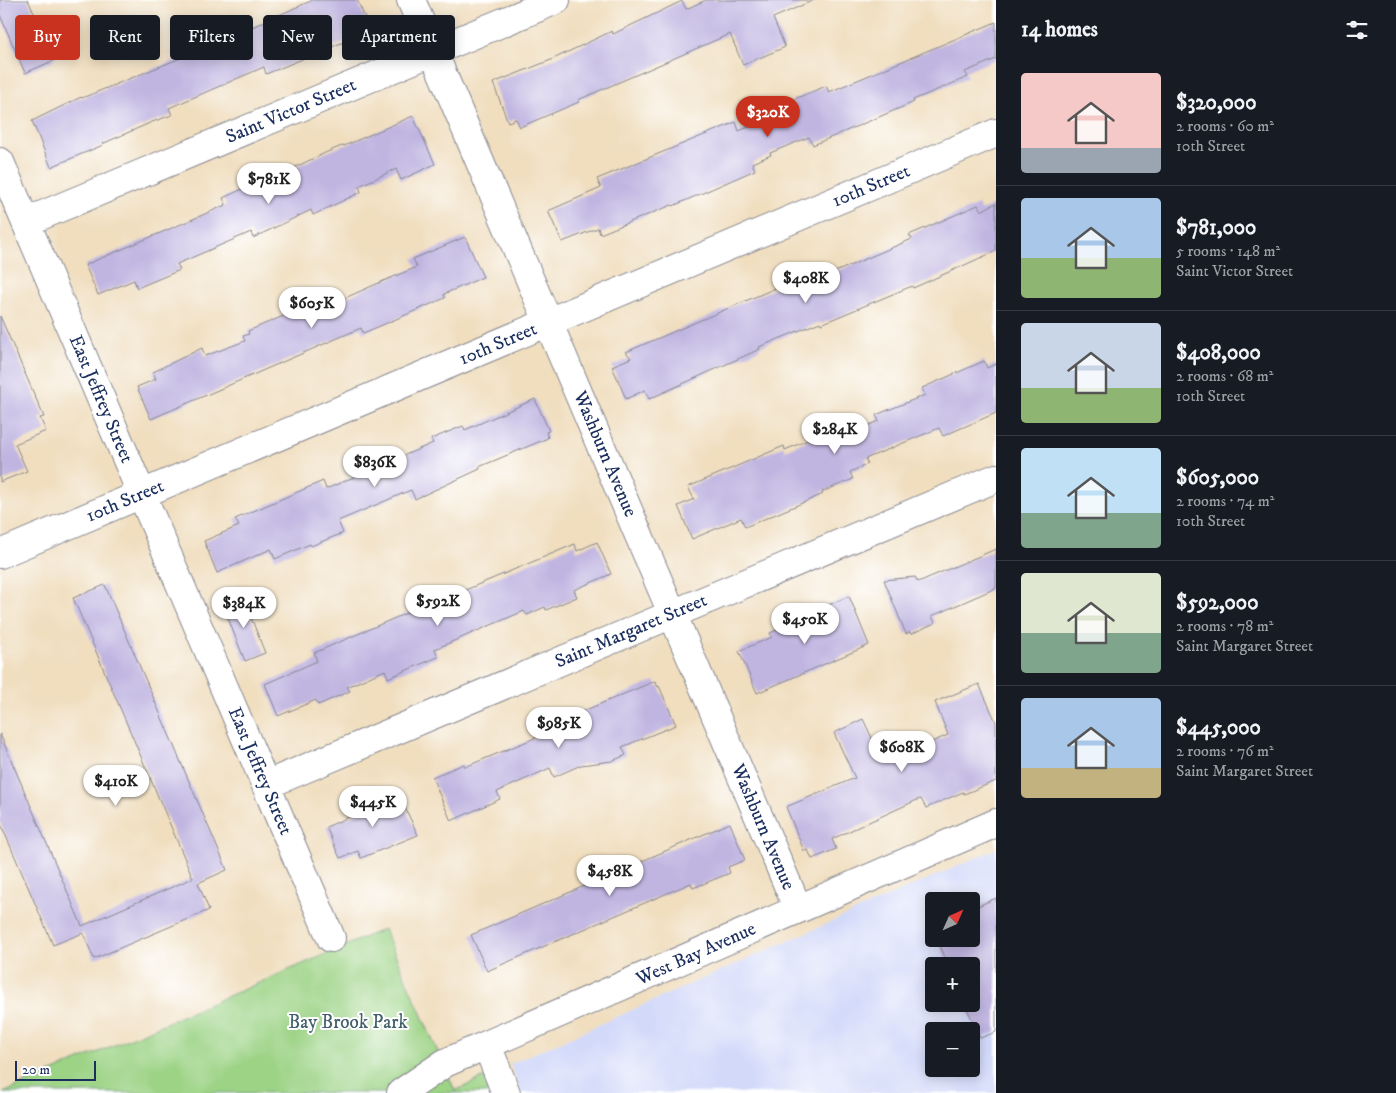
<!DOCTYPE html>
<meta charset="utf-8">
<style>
:root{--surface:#171b24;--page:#20242c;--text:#f1f3f6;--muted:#9ea1a6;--line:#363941;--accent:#c8321e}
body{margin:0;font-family:"IM FELL DW Pica",serif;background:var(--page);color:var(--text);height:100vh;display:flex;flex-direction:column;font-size:19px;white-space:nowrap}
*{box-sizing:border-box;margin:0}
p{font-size:16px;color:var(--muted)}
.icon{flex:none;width:28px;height:28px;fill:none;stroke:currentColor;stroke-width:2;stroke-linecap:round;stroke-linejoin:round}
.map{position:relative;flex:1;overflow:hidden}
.details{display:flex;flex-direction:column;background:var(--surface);width:400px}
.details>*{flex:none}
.top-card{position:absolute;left:15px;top:15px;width:475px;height:45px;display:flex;gap:10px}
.needle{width:32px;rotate:45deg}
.fabs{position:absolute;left:925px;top:892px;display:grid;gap:10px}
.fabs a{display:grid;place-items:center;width:55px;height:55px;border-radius:5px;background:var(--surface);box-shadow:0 2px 12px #0003;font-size:25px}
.scale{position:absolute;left:15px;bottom:12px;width:81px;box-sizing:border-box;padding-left:5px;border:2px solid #1b2f5e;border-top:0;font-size:14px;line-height:18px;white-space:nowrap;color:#1b2f5e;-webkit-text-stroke:4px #fff;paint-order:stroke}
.price{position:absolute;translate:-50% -42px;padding:0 11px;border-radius:18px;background:#fff;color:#222;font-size:16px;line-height:32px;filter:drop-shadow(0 1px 2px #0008)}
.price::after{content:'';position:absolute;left:50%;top:30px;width:15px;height:11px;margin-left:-8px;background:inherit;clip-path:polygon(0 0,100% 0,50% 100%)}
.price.on{background:var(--accent);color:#fff}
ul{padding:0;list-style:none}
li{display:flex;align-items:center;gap:15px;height:125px;padding:0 25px}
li+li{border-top:1px solid var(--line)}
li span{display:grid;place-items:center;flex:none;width:140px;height:100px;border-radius:5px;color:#555}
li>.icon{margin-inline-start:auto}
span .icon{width:60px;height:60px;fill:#fffc;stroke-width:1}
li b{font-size:21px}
h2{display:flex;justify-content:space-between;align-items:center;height:60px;padding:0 25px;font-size:21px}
.pill{padding:0 18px;border-radius:5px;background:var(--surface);box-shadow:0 2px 12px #0003;font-size:18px;line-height:45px}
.pill.on{background:var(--accent);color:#fff}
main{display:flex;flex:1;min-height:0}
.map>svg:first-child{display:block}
.built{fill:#d2d9f9;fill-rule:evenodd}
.green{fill:#9cd385;stroke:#5c8172}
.building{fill:#c0b5e1}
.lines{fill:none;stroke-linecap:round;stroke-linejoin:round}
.minor-casing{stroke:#86868e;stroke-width:30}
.minor{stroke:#fff;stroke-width:28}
.labels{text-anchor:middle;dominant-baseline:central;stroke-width:4;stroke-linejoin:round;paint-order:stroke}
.street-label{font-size:19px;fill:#1b2f5e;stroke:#fff}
.park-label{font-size:19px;fill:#42606a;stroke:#fff}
</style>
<main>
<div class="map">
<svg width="996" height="1093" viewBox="0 0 996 1093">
<rect width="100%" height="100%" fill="#fff"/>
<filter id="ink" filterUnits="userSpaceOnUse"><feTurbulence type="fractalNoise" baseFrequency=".02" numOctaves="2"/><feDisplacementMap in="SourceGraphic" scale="10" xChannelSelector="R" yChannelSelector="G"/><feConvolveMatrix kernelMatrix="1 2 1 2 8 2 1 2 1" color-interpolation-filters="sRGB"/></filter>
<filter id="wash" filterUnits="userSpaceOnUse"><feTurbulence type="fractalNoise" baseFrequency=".0096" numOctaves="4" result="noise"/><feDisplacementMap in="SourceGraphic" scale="20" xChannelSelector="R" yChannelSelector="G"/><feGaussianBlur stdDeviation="1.12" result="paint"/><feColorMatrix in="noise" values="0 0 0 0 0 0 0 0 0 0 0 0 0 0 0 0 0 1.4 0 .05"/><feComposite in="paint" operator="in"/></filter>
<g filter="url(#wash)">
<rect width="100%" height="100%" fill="#f0debf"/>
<path class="built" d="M996,849v244h-475l-11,-29zM934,901h37v38h-37zM934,966h37v38h-37zM934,1031h37v38h-37z"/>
<path class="green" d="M384,929l71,162 30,-14 5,16h-487z"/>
<g id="blocks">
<path class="building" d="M0,0h28l27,60 -30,13 -25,-58z
M313,0h44l11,24 -3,1 2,5 -16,9 -85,35 -2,-7 -95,41 3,7 -20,7 -50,22 1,1 -52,22 -19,-46 49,-24 1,1 111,-45z
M706,0h108l-41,18 12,29 -42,18 -13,-31 -152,66 1,2 -59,25 -4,-8 -8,3 -15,-39 58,-23 61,-29 1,3 69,-33 4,8z
M996,22v37l-31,13 3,5 -55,23 1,2 -101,43 -4,-8 -39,16 1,2 -19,8 3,7 -82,36 -1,-1 -72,29 -2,-6 -36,14 -14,-31 53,-23 -4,-9 139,-57 3,9 39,-16v-2l17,-7 -3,-6 34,-14 3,6z
M413,116l22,48 -34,16 -5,-11 -37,17 2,6 -48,23 -2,-5 -58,28 -2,-6 -74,32 3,6 -43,18 -3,-8 -36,15 -13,-30 141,-60 -3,-7 67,-31 1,2 34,-16 19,-8v1z
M996,203v48l-83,37 -1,-2 -91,38 -1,-2 -61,25 1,2 -111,50 -4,-9 -19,9 -14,-33 19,-8 -5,-6 192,-82 3,8 91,-39 -3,-4 69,-30 3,6z
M465,237l18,40 -39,17 1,4 -65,28 -17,7 -2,-5 -210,91 -14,-32 19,-8 -3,-7 49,-24 3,8 40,-15 -2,-5 6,-2 -1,-3 78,-33 3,7 52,-23 36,-15 -4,-8z
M0,316l44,101 -4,1 6,13 -31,13 12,27 -27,11z
M984,361l3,7 9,-4v49l-53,23 -4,-8 -74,31 3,5 -18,8 3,7 -31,13 1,2 -16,7 -62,26 -4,-9 -49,21 -14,-33 16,-7 -6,-12 96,-41 1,4 48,-21 5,9 41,-17 -3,-6 49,-20 -3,-7z
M535,399l14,32 -3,1 2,6 -69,29 1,2 -65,30 -4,-9 -73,31 5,12 -32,13 -1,-2 -35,15 -4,-10 -54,24 -13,-32 35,-15 -4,-7 88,-38 3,8 107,-46 -2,-4 32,-13 2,4z
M597,542l14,32 -37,16 3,7 -31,13 -1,-3 -18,8 -3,-4 -89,38 3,8 -50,21 -3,-8 -38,17 3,4 -32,14 -2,-5 -38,16 -13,-32 52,-23 -3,-8 148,-64 1,2 112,-47 2,7z
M996,549v39l-64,28 3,7 -24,11 -1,-2 -4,2 -22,-54 31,-3 3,5z
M105,585l122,285 -29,13 11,27 -115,49 -11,-26 -30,12 -53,-123v-88l82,192 111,-48 -120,-280z
M849,596l20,49 -112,48 -18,-42 33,-14 -2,-4 37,-16 -1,-2z
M243,597l22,56 -20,8 -22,-55z
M655,681l3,6 1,-1 17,39 -54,22 4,8 -14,6 -31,4 -27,12 -4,-9 -53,24 3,7 -49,22 -19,-44 32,-13 1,3 89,-37 17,-8 -2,-5z
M979,684l17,38v59l-32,13 -1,-2 -37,16 -5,-9 -4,1 -85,39 4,10 -24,10 -4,-9 -4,1 -18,-44 69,-29 -21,-45 29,-14 17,36 28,-12 3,8 37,-16 -13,-33z
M397,791l21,44 -57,23 -3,-7 -18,7 -14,-31 37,-16 -2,-5z
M730,823l15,37 -17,7 2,6 -37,15 -2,-5 -204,88 -16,-36z
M996,898v134l-16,6 -15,-34h6v-38h-22l-12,-27h34v-30z"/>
</g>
</g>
<g filter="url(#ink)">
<use href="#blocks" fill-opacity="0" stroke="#86868e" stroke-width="1"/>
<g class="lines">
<g class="minor-casing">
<path id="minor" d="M411,0l387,909
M0,162l331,776
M26,222l530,-222
M0,554l996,-421
M266,785l730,-307
M487,1045l19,48
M401,1093l44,-30 551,-240"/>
</g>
<use href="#minor" class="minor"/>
</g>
</g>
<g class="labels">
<g class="street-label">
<text transform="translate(291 111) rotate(-23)">Saint Victor Street</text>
<text transform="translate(871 186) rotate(-23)">10th Street</text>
<text transform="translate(498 344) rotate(-23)">10th Street</text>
<text transform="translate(101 399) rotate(67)">East Jeffrey Street</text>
<text transform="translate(605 454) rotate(67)">Washburn Avenue</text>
<text transform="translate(125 501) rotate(-23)">10th Street</text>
<text transform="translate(631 631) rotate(-23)">Saint Margaret Street</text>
<text transform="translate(260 771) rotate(67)">East Jeffrey Street</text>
<text transform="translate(763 827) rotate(67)">Washburn Avenue</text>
<text transform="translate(696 954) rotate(-24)">West Bay Avenue</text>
</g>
<g class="park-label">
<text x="348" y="1022">Bay Brook Park</text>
</g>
</g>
</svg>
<div class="fabs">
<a><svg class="needle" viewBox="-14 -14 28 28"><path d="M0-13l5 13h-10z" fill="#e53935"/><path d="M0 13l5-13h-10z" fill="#9ea1a6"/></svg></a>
<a>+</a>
<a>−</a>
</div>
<div class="scale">20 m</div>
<b class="price on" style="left:768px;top:138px">$320K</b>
<b class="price" style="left:269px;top:205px">$781K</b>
<b class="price" style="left:806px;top:304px">$408K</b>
<b class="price" style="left:312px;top:329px">$605K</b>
<b class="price" style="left:835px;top:455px">$284K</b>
<b class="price" style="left:375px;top:488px">$836K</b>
<b class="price" style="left:438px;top:627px">$592K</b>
<b class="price" style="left:244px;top:629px">$384K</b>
<b class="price" style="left:805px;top:645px">$450K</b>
<b class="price" style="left:559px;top:749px">$985K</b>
<b class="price" style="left:902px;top:773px">$608K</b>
<b class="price" style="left:116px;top:807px">$410K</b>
<b class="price" style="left:373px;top:828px">$445K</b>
<b class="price" style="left:610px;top:897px">$458K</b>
<div class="top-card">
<a class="pill on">Buy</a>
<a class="pill">Rent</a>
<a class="pill">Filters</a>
<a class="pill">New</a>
<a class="pill">Apartment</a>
</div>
</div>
<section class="details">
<h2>14 homes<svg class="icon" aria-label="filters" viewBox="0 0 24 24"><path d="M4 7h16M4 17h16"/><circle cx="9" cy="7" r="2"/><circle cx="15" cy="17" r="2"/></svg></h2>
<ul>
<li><span style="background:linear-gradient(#f6c9c9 75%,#9aa5b1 0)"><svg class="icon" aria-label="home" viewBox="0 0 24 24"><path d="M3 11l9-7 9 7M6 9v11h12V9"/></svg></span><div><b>$320,000</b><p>2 rooms · 60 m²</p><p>10th Street</p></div></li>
<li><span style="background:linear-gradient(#a9c7e8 60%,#8fb573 0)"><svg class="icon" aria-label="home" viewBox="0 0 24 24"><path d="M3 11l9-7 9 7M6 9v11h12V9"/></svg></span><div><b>$781,000</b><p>5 rooms · 148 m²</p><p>Saint Victor Street</p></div></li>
<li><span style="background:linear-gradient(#c9d6e8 65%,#8fb573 0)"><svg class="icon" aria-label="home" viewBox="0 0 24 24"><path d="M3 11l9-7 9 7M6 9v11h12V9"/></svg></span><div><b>$408,000</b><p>2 rooms · 68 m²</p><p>10th Street</p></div></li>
<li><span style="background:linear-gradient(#bfe0f5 65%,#7fa58c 0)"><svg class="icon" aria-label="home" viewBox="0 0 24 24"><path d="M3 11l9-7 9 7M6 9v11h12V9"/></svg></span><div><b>$605,000</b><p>2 rooms · 74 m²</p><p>10th Street</p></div></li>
<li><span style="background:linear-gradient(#dfe7d0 60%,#7fa58c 0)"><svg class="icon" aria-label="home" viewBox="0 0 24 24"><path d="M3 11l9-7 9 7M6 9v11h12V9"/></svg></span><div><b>$592,000</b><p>2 rooms · 78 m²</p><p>Saint Margaret Street</p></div></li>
<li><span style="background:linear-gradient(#a9c7e8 70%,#c2b280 0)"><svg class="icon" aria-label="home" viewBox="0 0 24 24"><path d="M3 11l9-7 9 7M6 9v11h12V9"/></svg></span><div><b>$445,000</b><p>2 rooms · 76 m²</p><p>Saint Margaret Street</p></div></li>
</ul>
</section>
</main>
